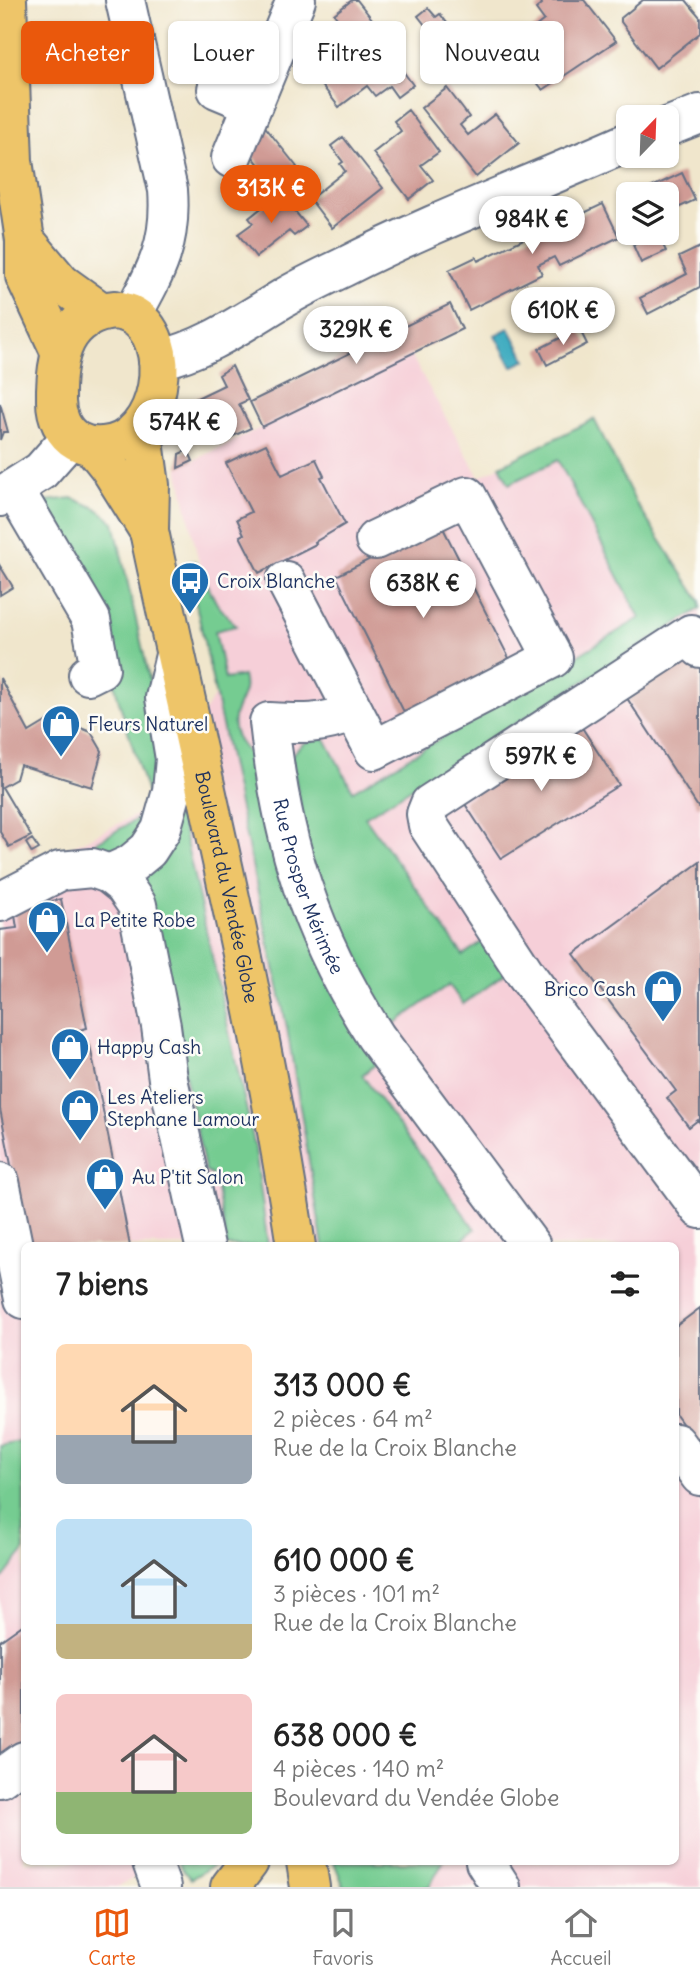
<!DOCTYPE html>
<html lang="fr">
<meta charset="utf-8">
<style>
:root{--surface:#fff;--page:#f2f2f2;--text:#222;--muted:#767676;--line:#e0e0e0;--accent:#ea580c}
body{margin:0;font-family:Delius,sans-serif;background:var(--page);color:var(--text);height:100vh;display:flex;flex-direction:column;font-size:26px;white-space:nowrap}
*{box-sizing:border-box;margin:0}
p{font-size:23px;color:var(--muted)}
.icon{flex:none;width:38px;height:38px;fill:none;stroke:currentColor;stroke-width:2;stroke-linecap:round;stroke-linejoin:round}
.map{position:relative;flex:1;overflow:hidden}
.drawer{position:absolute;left:21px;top:1242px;width:658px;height:623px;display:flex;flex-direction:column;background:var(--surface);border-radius:10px;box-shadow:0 2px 5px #0004}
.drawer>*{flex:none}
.guide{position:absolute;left:21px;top:21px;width:658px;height:63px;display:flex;gap:14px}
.needle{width:46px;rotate:23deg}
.fabs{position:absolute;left:616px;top:105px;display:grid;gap:14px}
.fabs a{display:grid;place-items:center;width:63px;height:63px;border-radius:10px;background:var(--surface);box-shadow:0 2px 5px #0004;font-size:35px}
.price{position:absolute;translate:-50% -60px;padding:0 16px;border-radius:24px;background:#fff;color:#222;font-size:23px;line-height:46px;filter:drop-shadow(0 2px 4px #0008)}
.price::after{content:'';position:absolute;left:50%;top:42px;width:21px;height:16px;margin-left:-10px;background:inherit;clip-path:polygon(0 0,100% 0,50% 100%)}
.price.active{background:var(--accent);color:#fff}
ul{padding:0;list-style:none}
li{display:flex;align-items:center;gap:21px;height:175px;padding:0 35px}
li span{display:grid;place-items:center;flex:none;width:196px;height:140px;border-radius:10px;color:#555}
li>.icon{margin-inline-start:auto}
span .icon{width:84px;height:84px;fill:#fffc;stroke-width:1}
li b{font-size:30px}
h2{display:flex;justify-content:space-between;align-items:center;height:84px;padding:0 35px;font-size:30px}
.tag{padding:0 24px;border-radius:10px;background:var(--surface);box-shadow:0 2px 5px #0004;font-size:24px;line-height:63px}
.tag.active{background:var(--accent);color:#fff}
.tab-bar{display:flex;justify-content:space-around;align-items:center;height:98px;border-top:2px solid var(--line);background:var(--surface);font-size:19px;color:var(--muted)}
.tab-bar a{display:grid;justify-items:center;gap:4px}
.tab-bar .active{color:var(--accent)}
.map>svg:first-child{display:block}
.built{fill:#f6cfd8}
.green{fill:#74cc91;stroke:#487e78;stroke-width:2}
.water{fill:#42adc1;stroke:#2e6e90;stroke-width:2}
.building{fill:#d09b95}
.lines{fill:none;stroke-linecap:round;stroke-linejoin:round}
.minor-casing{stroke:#666f84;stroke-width:42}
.major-casing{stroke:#666f84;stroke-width:42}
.minor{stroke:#fff;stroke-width:38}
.major{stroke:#eec569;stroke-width:38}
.labels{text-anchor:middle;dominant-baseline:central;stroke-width:5;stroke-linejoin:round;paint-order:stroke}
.poi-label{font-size:19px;fill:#1b2f5e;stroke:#fdfcf7;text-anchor:start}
.street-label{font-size:19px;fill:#1b2f5e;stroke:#fdfcf7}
</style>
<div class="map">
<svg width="700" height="1887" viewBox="0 0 700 1887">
<rect width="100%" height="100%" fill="#fdfcf7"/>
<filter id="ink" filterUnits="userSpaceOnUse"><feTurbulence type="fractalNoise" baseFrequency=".0143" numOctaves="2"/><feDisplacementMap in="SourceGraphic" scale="14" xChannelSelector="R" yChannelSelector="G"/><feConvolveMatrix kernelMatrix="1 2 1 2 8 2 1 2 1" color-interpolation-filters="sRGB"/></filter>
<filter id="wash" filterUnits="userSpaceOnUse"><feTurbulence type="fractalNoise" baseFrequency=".00686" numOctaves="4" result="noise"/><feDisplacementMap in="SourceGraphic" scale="28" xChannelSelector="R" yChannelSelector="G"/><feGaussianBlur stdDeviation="1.57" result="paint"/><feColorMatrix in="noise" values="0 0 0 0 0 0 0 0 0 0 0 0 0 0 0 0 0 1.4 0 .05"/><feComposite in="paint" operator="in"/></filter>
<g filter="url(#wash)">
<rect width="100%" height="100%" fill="#f0e6cc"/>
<path class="built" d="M411,355l68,122 115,-58 42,84 64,98v1286h-335l-9,-25h320v-616h-652v616h139l-46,25h-117v-1005l138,-68 87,-134 -47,-212z"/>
<path class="green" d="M594,419l42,84 64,98v8l-335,208 98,138 19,-13 23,32 -42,30 -14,-19 -63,45 -71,-143 -24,-132 13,-12 20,-6 29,54 287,-173 -82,-158 -49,24 -9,-18z
M72,498l24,10 18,14 141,625 13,99h-41l-12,-68 -10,-8 -57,-272 -73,-43 77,-45 -34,-112 -19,-78 -62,-118z
M195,561l22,43 19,22 -21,5 10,48 18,-3c4,15 -1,19 -6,32 -10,21 3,37 17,51l126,302 -18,14 113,154 -20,17h-132l-36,-218 -100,-466z
M24,1441v110l-24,31v-136z
M179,1862h39l-27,17 -7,-7z
M334,1862h109l-14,25h-85z"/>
<path class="water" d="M509,328l17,32 -14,7 -17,-32z"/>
<g id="blocks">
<path class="building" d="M352,0h5l15,19 -22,17 -16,-22z
M540,0h44l32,41 -73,49 -27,-34v-14l28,-22 -8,-11 6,-5z
M643,0h43l14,17v16l-44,35 -35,-46v-4z
M428,8l8,9 4,-3 21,27 -14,12 -29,-37z
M328,42l11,15 18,-13 21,27 16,-12 19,26 -16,12 -8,-11 -14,10 -8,-10 -28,21 -36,-46z
M447,88l22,29 -9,8 8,10 27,-21 24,29 -43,34 -55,-69z
M408,110l31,42 -18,13 12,15 -24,19 -36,-46 28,-22 -7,-10z
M263,124l34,43 -23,18 -23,-31z
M343,137l40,51 -51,40 -22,-29 35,-28 -5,-7 3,-2 -12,-16z
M682,173l13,27 -28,13v-19h-30z
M280,193l27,33 -13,10 -5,-5 -33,26 -18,-23 15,-11 -4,-5z
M603,204l16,33 -60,29 -5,-9 -16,8 4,9 -73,36 -20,-40 27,-13 2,4 89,-43 2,2z
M657,233l9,18 -25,12 -8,-18z
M700,247v40l-52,27 -8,-16 47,-24 -8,-17z
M450,304l12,25 -200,98 -12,-25z
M579,328l8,16 -40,21 -8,-16z
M232,366l16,34 -9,4 12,24 -31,14 -25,-43 29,-14 -5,-10z
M0,403l8,29h-5l-3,8z
M266,444l16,31 34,-16 8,17 -3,1 24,47 -30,18 1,2 -57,29 -19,-37 4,-2 -7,-15 14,-7 -25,-49z
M188,450l5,11 -15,7 1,-14z
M441,524l70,138 -105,54 -70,-140z
M0,566l13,21 -13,8z
M691,647l9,15v144l-2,1 -75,-115z
M0,678l29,54 20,-12 16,4 1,-2 25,10 11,19 -10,36 -72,-22 -4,14 -14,8 29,49 -22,11 -9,-15z
M581,726l38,59 -118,74 -38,-58z
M32,839l7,10 -7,4 -6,-10z
M700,862v261l-2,-3 -9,7 -22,-29 9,-7 -102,-137z
M61,899l26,129 -8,2 4,17 7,-1 23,114 -8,2 4,18 8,-2 13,68h-103l-13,-66 -14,-71v-179l17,-2 -3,-19z
M700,1308v140l-24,-33v-89z
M24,1624v115l-24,17v-115z"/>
</g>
</g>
<g filter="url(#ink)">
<use href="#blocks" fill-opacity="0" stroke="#666f84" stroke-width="2"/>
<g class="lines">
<g class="minor-casing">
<g id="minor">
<path d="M125,0l43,190c4,53 -11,80 -36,125"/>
<path d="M217,89l36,15"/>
<path d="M667,127l33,-13"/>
<path d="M231,158l65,-158"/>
<path d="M158,360c46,-10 84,-37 124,-61 20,-12 41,-22 62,-32 92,-47 190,-83 284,-125"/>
<path d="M14,489l77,131 9,49 -12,6"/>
<path d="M0,497l41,-26 30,-34"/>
<path d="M286,581l88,169 179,-92 -86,-162 -92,44"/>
<path d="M700,648l-9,-14 -261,170 -4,10 2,11 97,148 175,236"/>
<path id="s1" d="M354,712c-33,13 -50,12 -85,10 13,122 41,212 107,315l155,209"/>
<path d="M109,874l22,-10 17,-14 13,-20 11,-39 3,-32 -10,-61 10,-43"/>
<path d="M0,902l60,-31 32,-3 17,6 15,12 13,19 24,121 7,53 37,167"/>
<path d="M0,1182l24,117"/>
<path d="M676,1443l24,33"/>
<path d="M0,1778l24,-17"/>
<path d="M152,1862l9,25"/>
<path d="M485,1862l16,25"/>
</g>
</g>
<g class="major-casing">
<g id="major">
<path d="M7,0l6,161 12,79v36l35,75"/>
<path d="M25,240l36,43 39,28"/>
<path d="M115,310c5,1 10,2 15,4 48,23 33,128 -27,132 -10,1 -17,0 -26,-5 -14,-8 -21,-25 -21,-40 -1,-44 8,-87 59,-91z"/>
<path id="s2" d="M142,427l8,58 -1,46c50,238 111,474 147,715"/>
<path d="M93,447l16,20 40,64"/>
<path d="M306,1862l4,25"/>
<path d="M230,1887l19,-25"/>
</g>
</g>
<use href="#minor" class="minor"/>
<use href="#major" class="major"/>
</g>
</g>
<defs>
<g id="bus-pin" transform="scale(2.0125)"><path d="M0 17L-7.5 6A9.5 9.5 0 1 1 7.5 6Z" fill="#1f6fb2" stroke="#fdfcf7"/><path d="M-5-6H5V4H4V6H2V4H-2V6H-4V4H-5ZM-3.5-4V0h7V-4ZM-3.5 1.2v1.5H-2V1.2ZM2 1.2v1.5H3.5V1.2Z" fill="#fff"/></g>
<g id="shop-pin" transform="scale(2.0125)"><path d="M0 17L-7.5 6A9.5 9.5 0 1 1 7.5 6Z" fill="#1f6fb2" stroke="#fdfcf7"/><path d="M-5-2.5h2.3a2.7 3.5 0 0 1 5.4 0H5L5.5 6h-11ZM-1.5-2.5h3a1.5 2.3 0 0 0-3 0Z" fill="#fff"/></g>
</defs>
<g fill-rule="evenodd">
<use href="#bus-pin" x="190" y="581"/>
<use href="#shop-pin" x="61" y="724"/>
<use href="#shop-pin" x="47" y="920"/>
<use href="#shop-pin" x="663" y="989"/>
<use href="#shop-pin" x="70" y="1047"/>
<use href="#shop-pin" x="80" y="1108"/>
<use href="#shop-pin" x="105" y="1177"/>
</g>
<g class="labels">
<g class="poi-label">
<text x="217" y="581">Croix Blanche</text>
<text x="88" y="724">Fleurs Naturel</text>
<text x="74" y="920">La Petite Robe</text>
<text x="636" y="989" text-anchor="end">Brico Cash</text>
<text x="97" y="1047">Happy Cash</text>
<text x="107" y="1097">Les Ateliers<tspan x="107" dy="22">Stephane Lamour</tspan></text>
<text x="132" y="1177">Au P'tit Salon</text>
</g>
<g class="street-label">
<text stroke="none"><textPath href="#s1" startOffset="256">Rue Prosper Mérimée</textPath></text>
<text stroke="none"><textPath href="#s2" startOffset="469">Boulevard du Vendée Globe</textPath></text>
</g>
</g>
</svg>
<div class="fabs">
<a><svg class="needle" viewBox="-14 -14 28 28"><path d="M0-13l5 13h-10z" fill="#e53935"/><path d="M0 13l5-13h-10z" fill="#767676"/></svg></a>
<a><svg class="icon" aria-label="layers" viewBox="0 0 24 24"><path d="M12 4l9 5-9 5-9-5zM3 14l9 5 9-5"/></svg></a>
</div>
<b class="price active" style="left:271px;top:225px">313K €</b>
<b class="price" style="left:532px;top:256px">984K €</b>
<b class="price" style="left:563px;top:347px">610K €</b>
<b class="price" style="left:356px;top:366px">329K €</b>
<b class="price" style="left:185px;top:459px">574K €</b>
<b class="price" style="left:423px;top:620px">638K €</b>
<b class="price" style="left:541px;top:793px">597K €</b>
<div class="guide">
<a class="tag active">Acheter</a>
<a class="tag">Louer</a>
<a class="tag">Filtres</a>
<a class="tag">Nouveau</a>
</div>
<section class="drawer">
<h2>7 biens<svg class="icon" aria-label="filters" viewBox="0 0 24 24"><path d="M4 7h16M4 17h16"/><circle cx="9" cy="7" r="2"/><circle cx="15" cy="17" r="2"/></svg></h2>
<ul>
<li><span style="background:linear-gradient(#ffd9b3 65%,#9aa5b1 0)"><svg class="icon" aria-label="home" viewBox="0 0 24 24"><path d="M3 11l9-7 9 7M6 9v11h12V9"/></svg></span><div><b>313 000 €</b><p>2 pièces · 64 m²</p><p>Rue de la Croix Blanche</p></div></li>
<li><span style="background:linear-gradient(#bfe0f5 75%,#c2b280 0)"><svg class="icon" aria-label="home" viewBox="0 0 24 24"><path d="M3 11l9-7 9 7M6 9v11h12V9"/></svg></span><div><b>610 000 €</b><p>3 pièces · 101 m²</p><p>Rue de la Croix Blanche</p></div></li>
<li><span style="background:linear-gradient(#f6c9c9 70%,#8fb573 0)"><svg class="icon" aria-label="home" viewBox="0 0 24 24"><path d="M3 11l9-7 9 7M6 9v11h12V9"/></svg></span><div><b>638 000 €</b><p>4 pièces · 140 m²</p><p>Boulevard du Vendée Globe</p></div></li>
</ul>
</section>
</div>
<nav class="tab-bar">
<a class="active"><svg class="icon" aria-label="map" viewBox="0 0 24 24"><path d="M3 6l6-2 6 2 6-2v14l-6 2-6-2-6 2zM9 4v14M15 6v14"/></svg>Carte</a>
<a><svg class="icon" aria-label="saved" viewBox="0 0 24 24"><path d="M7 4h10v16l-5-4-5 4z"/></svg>Favoris</a>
<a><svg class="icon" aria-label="home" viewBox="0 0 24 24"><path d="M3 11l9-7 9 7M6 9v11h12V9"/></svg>Accueil</a>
</nav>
